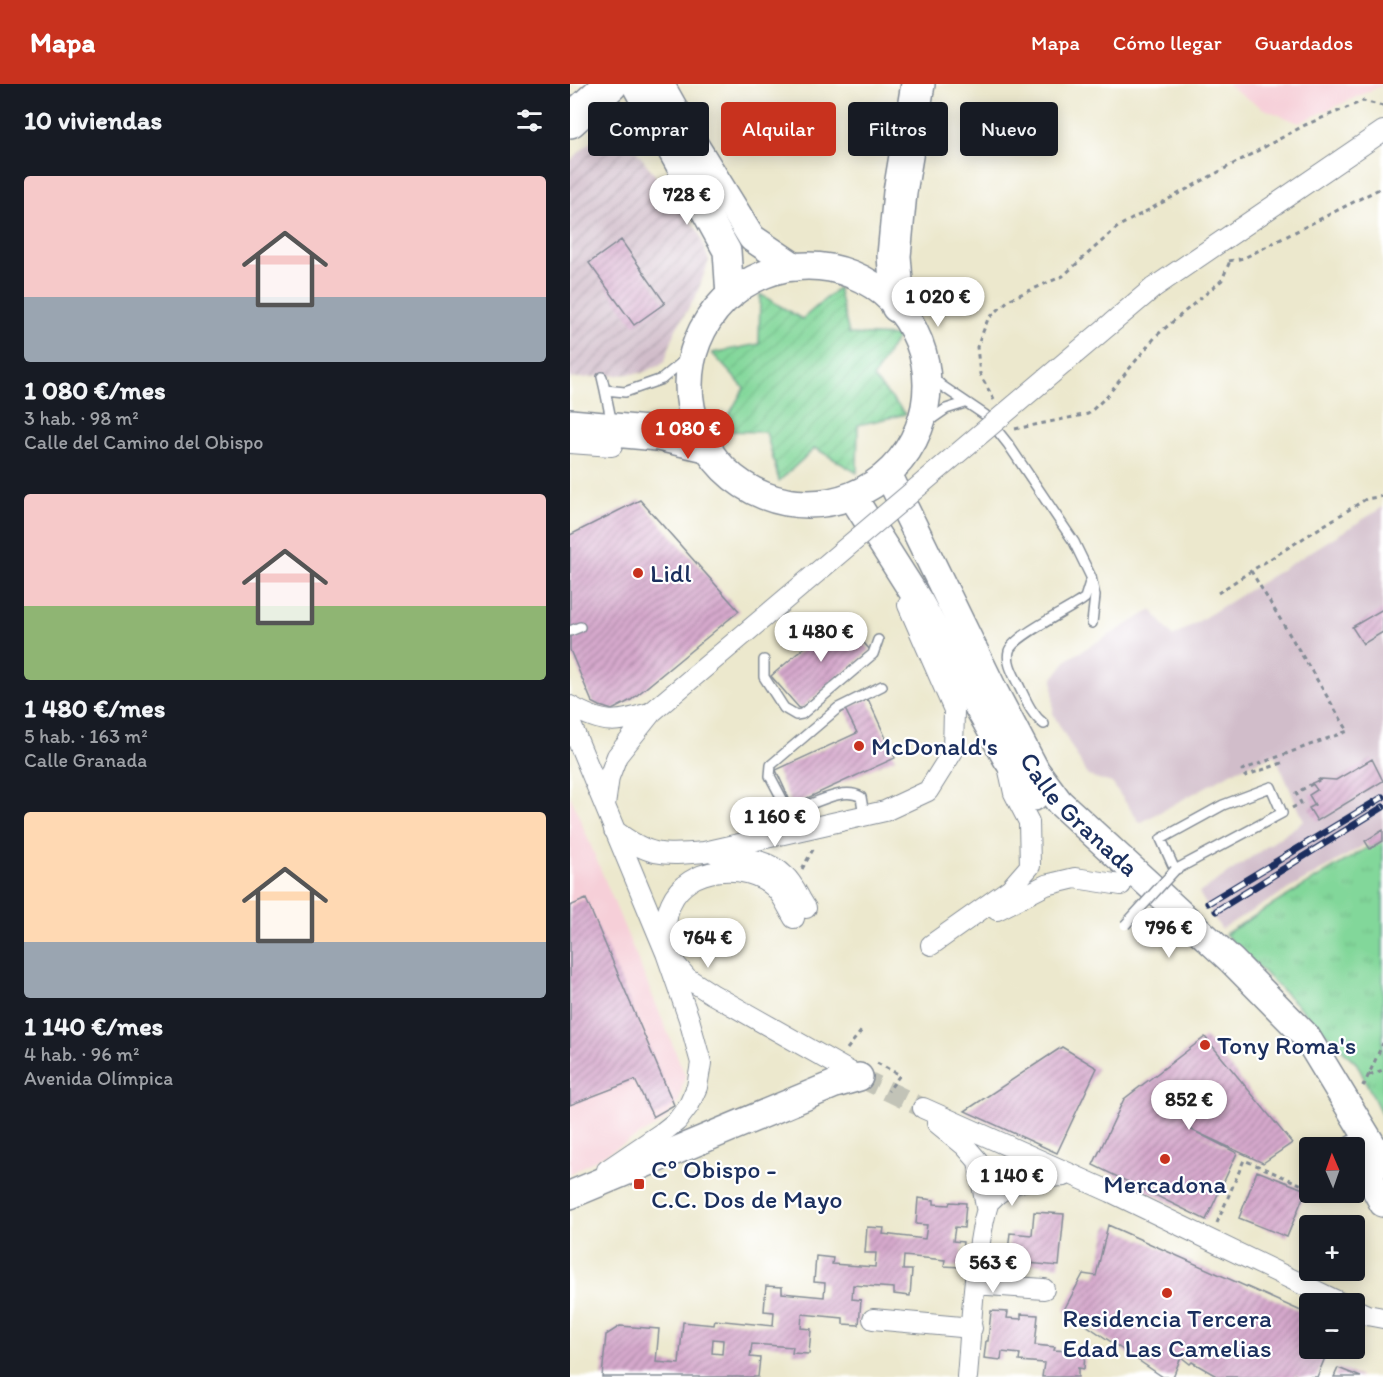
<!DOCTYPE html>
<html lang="es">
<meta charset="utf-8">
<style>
:root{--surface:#171b24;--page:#20242c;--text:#f1f3f6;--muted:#9ea1a6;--accent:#c8321e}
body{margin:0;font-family:Itim,sans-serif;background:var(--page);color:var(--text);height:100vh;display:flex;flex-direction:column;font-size:22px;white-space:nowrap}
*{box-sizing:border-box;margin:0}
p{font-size:20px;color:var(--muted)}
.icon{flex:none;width:33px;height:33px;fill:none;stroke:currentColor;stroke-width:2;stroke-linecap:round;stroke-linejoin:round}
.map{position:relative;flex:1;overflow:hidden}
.side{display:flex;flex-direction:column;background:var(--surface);width:570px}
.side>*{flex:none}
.hud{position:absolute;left:18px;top:18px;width:570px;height:54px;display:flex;gap:12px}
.needle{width:39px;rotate:358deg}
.fabs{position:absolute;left:729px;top:1053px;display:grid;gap:12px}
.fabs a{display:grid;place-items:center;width:66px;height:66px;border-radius:6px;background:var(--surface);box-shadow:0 3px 15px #0003;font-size:30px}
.price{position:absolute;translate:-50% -51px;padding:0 14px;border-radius:21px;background:#fff;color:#222;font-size:20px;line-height:39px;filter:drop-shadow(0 2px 3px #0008)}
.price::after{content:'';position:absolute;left:50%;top:36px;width:18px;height:14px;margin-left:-9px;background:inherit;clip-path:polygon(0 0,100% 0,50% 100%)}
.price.selected{background:var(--accent);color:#fff}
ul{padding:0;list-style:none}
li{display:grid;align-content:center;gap:12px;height:318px;padding:0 24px}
li span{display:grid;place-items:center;height:186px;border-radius:6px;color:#555}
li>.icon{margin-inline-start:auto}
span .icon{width:108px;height:108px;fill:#fffc;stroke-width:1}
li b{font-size:26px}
h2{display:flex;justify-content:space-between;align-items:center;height:72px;padding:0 24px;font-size:26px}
.pill{padding:0 21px;border-radius:6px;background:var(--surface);box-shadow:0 3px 15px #0003;font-size:21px;line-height:54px}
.pill.selected{background:var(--accent);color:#fff}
header{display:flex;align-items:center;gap:36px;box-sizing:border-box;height:84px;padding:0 30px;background:var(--accent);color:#fff}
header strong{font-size:28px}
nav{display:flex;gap:33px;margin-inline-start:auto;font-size:21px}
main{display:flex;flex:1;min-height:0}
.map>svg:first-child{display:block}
.built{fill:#f6cfd8}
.industrial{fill:url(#industrial-furrows)}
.railway{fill:#d1bdca}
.park{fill:url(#park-tufts);stroke:#4e837c;stroke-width:1.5}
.garden{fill:url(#garden-furrows);stroke:#4e837c;stroke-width:1.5}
.building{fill:url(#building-hatch);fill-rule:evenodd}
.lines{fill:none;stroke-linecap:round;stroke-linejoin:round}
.street-tunnel{stroke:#c2c3b7;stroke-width:20;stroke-dasharray:20 10;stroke-linecap:butt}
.lane-casing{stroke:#848c96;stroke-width:12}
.street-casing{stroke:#848c96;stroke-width:22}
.secondary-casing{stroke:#848c96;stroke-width:30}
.highway-casing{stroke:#848c96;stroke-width:36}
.path{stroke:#848c96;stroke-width:3;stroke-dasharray:4.5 4.5;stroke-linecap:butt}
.lane{stroke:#fff;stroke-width:9}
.street{stroke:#fff;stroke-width:20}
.secondary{stroke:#fff;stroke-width:27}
.highway{stroke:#fff;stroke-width:33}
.rail-casing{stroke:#1b2f5e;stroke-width:7}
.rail{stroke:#fff;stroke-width:4.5;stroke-dasharray:14;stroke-linecap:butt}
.lane-bridge-casing{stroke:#848c96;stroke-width:12;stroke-linecap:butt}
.street-bridge-casing{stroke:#848c96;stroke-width:22;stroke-linecap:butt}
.lane-bridge{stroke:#fff;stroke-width:9}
.street-bridge{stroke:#fff;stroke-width:20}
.poi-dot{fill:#c8321e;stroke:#fff;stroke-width:2}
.labels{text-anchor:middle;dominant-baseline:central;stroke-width:4.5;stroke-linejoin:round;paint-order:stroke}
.poi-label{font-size:26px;fill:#1b2f5e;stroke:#fff;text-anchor:start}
.street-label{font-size:26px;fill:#1b2f5e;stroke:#fff}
</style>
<header>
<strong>Mapa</strong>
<nav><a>Mapa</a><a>Cómo llegar</a><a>Guardados</a></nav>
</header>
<main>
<section class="side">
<h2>10 viviendas<svg class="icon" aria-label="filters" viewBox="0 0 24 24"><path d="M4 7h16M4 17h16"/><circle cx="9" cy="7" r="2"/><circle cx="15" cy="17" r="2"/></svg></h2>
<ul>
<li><span style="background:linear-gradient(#f6c9c9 65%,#9aa5b1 0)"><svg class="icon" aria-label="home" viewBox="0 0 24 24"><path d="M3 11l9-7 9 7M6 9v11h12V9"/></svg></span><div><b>1 080 €/mes</b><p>3 hab. · 98 m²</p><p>Calle del Camino del Obispo</p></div></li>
<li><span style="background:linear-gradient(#f6c9c9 60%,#8fb573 0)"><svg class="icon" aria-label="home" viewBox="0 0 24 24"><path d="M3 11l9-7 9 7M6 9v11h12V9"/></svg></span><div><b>1 480 €/mes</b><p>5 hab. · 163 m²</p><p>Calle Granada</p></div></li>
<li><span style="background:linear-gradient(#ffd9b3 70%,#9aa5b1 0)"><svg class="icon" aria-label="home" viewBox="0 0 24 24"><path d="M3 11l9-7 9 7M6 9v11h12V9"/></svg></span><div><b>1 140 €/mes</b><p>4 hab. · 96 m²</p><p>Avenida Olímpica</p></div></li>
</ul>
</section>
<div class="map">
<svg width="813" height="1293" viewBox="0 0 813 1293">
<defs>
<pattern id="industrial-furrows" width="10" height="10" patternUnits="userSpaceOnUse" patternTransform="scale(1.5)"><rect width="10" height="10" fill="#d1bdca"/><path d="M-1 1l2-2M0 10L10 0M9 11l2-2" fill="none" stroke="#a99aa7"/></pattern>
<pattern id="park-tufts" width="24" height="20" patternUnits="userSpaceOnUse" patternTransform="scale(1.5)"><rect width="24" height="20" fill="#82d79a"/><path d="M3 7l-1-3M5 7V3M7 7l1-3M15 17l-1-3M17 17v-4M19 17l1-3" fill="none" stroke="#70b987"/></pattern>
<pattern id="garden-furrows" width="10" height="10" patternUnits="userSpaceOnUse" patternTransform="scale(1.5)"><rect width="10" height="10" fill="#82d79a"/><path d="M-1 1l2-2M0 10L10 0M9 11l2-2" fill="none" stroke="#70b987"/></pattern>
<pattern id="building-hatch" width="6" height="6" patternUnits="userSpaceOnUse" patternTransform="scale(1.5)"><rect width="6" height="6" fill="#d6a9cc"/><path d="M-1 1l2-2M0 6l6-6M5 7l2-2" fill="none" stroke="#ad8aa9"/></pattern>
</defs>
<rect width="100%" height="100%" fill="#fff"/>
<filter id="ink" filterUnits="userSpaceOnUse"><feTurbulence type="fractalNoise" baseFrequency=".0167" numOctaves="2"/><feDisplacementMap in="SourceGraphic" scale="12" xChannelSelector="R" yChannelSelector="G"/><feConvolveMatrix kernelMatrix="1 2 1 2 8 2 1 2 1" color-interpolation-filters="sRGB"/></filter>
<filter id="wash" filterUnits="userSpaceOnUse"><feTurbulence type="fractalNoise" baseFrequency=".008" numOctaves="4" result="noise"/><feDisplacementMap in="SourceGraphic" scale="24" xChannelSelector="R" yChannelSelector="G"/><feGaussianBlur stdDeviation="1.35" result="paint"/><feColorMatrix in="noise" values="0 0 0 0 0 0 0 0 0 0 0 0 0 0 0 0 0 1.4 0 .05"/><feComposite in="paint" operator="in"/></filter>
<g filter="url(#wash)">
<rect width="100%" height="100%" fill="#ece8cd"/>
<path class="built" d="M656,0h157v1l-84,38 -37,-15z
M0,711l115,280 -6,26 -16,21 -93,52z"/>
<path class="industrial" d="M43,37l86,111 10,29 -13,35 -20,33 -12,34 -22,10 -72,6v-218z"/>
<path class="railway" d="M813,423v327l-162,95 -22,-36 105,-72 -29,-66 -37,14 -98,54 -28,-40 -24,-7 -35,-62v-36l15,-19 84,-49 21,27z"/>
<path class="park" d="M813,754v279l-26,-53 -132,-130z"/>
<path class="garden" d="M268,204l11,46 49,2 -25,42 33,36 -48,11 -1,48 -42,-25 -36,33 -13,-49 -46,-1 24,-43 -32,-35 47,-9 1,-50 42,25z"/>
<g id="blocks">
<path class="building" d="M51,156l44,63 -31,22 -45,-62z
M70,416l99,111 -108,89 -19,10 -12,-4 -8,-4 -22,-52v-115z
M813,525v23l-20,12 -11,-17z
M271,532l29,34 -70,59 -29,-33z
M298,615l27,59 -103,47 -16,-35 81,-37 -12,-24z
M802,675l11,22 -66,40 -8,-13 6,-3 -6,-10 8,-5 -5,-7 9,-4 15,1z
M813,746v11l-13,8 -5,-8z
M16,815l88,206 -21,12 -18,-37 -65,25v-199z
M635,953l87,106 -29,20 -73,-34 47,24 -31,67 -113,-55 31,-66z
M492,963l35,21 -40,85 -92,-42z
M687,1087l49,19 -19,47 -48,-19z
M348,1114l16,2v4l15,1 1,-3 16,1 -2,25 -9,-1 -2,14 10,1 -2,25 -17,-1 1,-6 -41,-4 -1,14h9l-2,26 -16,-2v-6l-41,-3 -1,14 9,1 -2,25 -16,-1v-6l-41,-4 -1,14 10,1 -2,25 -17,-1 1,-6 -41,-3 -2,13 10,1 -2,19h-156l4,-42 14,-9 39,3 -3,33 23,2 4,-42 31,3 1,-5 58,6 1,-14 -10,-1 2,-25 16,1v6l42,4 1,-14 -11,-1 2,-26 17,2 -1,6 43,3 1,-14h-11l2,-26 17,1 -1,6 42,5 2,-14 -11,-1zM143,1255l10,1 -1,14 -10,-1z
M464,1128l30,2 -5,52 -52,-5 3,-28 22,2z
M538,1141l202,90v33h19l-12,29h-18l-4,-2v2h-77l-26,-15 -2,2 -9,-7 -8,20h-10l-99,-67 19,-36 13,2z
M421,1227l17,1 -1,6 14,1v-5l17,1 -3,30 20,2 -1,3 31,2 -1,17 -6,-1v9h-36l2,-14 -25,-2 1,-7 -18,-2 -1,8 -17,-2 2,-17h2z
M768,1284l23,9h-27z"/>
</g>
</g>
<g filter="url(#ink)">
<use href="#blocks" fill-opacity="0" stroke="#848c96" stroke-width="1.5"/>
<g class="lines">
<path class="street-tunnel" d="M289,993l64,31"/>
<g class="lane-casing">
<path id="lane" d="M357,288l15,14 43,29 23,29 66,98 17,35 4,19 -3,27
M32,293l3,13
M42,340l-7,-34 20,2 37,-13 32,-27
M350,343l26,-18 19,-6
M0,547l10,-4
M194,576v17l20,31 12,7 6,-1 71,-60 5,-14
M474,640c-13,-10 -18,-24 -25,-38 -5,-11 -13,-23 -10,-35 4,-15 62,-42 76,-53l5,-16
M701,703l11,26 -107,57 -14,-31 62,-34z
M294,731l-3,-18c-18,-12 -52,10 -72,15l-19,-36 1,-11 67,-57 44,-22"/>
</g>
<g class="street-casing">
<path id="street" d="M583,204l230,-157
M0,359l42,3
M0,622c34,19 46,18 82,6
M0,638l96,231 23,66 12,44 -4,24 -8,18 -12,16 -14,11 -56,38
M35,721l4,-28 8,-21 35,-44
M44,746c34,26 48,26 90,22l181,-41 43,-20 25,-40 1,-41 -46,-105
M144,769c24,4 53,5 71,23 9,8 14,22 21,32
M427,826l49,-25 29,-7 46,7
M224,834c-6,-10 -11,-23 -20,-31 -28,-26 -87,-21 -103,16 -7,16 -5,33 -5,50l21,25 25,16 147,83
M361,861l79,-56 20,-23 -1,-44 -15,-29 -6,-27
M353,1024l188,84 232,112
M367,1039l28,23 13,15 8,46
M421,1116c18,-21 48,-22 73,-24
M405,1200l69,5
M784,1225l13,6 16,3
M303,1235l99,9
M397,1293c4,-41 8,-179 37,-204 12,-11 23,-9 39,-8"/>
</g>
<g class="secondary-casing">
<g id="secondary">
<path d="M65,0l92,167 3,45"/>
<path d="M90,0l31,55 61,99 43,29"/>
<circle cx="238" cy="301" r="119"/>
<path id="s1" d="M318,390l106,217 42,80 23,31 173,159 74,75 77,127"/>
<path d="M282,412l68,107 87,156 27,38"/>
<path d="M784,1065l29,54"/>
<path d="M0,1111l265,-111 24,-7"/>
</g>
</g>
<g class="highway-casing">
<path id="highway" d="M0,37l41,-37
M328,222l-4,-50 6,-64 18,-108
M0,342l88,8 48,11"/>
</g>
<path class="path" d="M659,177l15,-3 139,-71
M424,316l-14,-26 -3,-27 11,-28 22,-20 53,-23 56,-50 186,-101 58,-24 20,5
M445,345l73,-15 18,-17 51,-62 65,-55 8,-19
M648,509l33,-22
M712,679l-37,13 -3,-6 106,-39 -97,-160 115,-72 17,-3
M722,724l9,-5 -5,-10 25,-14
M232,785l13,-23
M277,965l15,-19
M307,979l23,12 -12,16
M799,991l14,-5
M792,1000l2,1 19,-42
M647,1139l27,-63 63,27 3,-2"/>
<use href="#lane" class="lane"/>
<use href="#street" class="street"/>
<use href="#secondary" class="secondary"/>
<use href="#highway" class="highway"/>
<g class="rail-casing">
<path id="rail" d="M638,819l175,-106
M646,827l167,-104"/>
</g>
<use href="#rail" class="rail"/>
<g class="lane-bridge-casing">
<path id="lane-bridge" d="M555,841l50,-55"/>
</g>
<g class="street-bridge-casing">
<path id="street-bridge" d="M82,628l501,-424"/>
</g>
<use href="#lane-bridge" class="lane-bridge"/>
<use href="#street-bridge" class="street-bridge"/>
</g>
</g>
<g class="poi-dot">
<circle cx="68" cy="489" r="6"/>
<circle cx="289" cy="662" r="6"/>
<circle cx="635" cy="961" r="6"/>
<circle cx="595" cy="1075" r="6"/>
<rect x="63" y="1094" width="12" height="12" rx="3"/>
<circle cx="597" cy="1209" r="6"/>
</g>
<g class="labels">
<g class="poi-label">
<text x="80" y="489">Lidl</text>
<text x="301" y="662">McDonald's</text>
<text x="647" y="961">Tony Roma's</text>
<text x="81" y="1085">Cº Obispo -<tspan x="81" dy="30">C.C. Dos de Mayo</tspan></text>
<text x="595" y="1100" text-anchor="middle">Mercadona</text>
<text x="597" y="1234" text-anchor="middle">Residencia Tercera<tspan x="597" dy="30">Edad Las Camelias</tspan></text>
</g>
<g class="street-label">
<text stroke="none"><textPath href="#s1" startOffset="393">Calle Granada</textPath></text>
</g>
</g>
</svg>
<div class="fabs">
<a><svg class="needle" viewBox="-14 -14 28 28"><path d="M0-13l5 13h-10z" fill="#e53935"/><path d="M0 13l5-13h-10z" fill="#9ea1a6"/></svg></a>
<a>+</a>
<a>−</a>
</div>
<b class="price" style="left:117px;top:142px">728 €</b>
<b class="price" style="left:368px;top:244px">1 020 €</b>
<b class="price selected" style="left:118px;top:376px">1 080 €</b>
<b class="price" style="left:251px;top:579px">1 480 €</b>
<b class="price" style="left:205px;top:764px">1 160 €</b>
<b class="price" style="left:599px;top:875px">796 €</b>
<b class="price" style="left:138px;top:885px">764 €</b>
<b class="price" style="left:619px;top:1047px">852 €</b>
<b class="price" style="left:442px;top:1123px">1 140 €</b>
<b class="price" style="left:423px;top:1210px">563 €</b>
<div class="hud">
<a class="pill">Comprar</a>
<a class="pill selected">Alquilar</a>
<a class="pill">Filtros</a>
<a class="pill">Nuevo</a>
</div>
</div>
</main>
